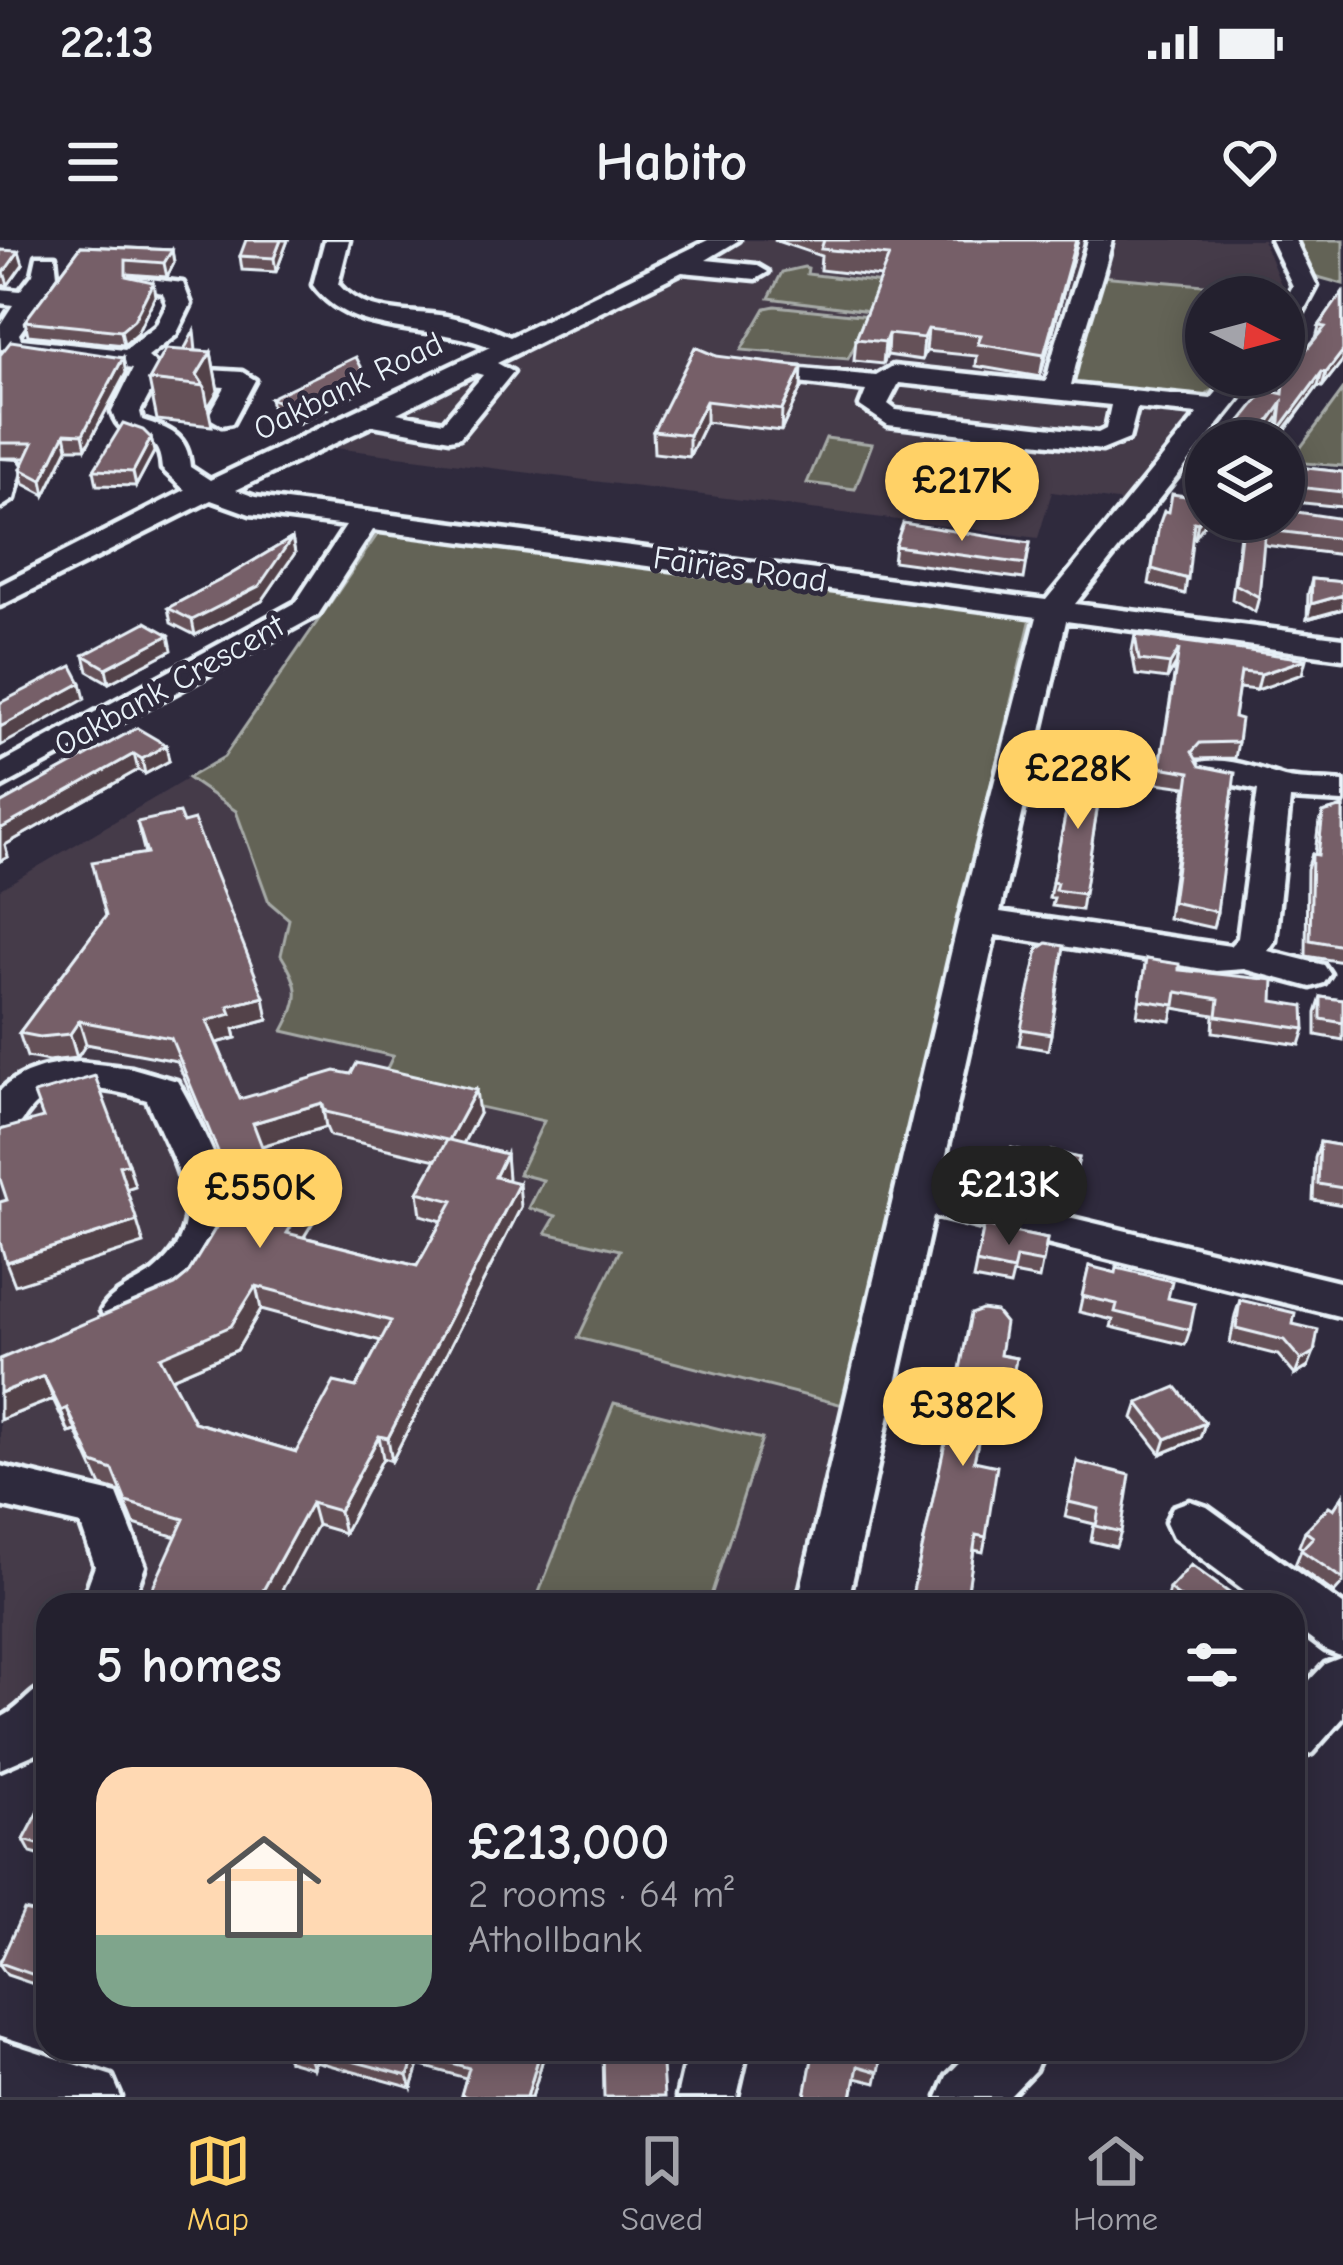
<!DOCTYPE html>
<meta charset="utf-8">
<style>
:root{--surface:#23202e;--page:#2b2836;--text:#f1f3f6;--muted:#a3a3aa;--line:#403e4a;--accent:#ffd166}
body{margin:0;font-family:"Comic Neue",sans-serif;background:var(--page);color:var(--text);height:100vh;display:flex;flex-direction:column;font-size:45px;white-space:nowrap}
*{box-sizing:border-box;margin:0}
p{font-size:39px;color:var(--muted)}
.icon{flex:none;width:66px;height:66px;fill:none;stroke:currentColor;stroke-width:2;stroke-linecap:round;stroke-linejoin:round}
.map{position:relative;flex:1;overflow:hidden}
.drawer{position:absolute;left:36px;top:1353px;width:1269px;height:468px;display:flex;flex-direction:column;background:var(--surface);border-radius:36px;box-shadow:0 6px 30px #0003,0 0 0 3px var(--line)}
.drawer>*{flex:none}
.needle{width:78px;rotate:96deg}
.fabs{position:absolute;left:1185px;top:36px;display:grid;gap:24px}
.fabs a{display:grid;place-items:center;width:120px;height:120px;border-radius:50%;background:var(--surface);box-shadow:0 6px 30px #0003,0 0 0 3px var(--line);font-size:60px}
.price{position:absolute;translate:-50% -102px;padding:0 27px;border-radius:42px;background:var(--accent);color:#111;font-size:39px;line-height:78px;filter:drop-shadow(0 3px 6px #0008)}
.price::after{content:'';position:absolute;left:50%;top:72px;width:36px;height:27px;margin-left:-18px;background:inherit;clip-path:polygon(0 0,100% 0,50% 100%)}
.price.on{background:#222;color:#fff}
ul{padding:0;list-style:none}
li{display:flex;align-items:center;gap:36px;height:300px;padding:0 60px}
li span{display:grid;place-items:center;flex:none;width:336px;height:240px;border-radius:36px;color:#555}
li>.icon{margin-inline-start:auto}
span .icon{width:144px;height:144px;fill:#fffc;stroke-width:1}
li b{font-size:51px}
h2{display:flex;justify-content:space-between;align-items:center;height:144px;padding:0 60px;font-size:51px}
.status{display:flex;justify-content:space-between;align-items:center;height:84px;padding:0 60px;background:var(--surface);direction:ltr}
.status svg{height:33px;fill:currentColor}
header{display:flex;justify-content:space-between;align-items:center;height:156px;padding:0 60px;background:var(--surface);font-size:54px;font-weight:700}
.dock{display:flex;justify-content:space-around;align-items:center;height:168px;border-top:3px solid var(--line);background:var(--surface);font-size:33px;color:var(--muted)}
.dock a{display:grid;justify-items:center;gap:6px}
.dock .on{color:var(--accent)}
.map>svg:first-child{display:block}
.built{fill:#443a4a}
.green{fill:#646456;stroke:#a6aaa7;stroke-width:3}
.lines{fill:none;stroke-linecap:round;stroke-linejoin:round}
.minor-casing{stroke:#e8f1f8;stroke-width:9}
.minor{fill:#2f2a3d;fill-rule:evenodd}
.wall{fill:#655159;stroke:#e8f1f8;stroke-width:3;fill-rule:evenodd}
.shaded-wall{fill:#534248;stroke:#e8f1f8;stroke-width:3}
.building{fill:#765e67;stroke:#e8f1f8;stroke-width:3;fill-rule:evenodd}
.labels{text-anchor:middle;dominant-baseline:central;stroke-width:10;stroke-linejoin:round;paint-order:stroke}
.far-street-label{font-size:33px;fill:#e8f1f8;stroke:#2f2a3d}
</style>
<div class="status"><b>22:13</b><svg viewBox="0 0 49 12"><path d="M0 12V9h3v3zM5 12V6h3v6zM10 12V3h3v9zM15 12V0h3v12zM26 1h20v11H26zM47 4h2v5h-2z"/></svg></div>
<header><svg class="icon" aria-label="menu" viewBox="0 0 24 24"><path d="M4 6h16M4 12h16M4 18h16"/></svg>Habito<svg class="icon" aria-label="heart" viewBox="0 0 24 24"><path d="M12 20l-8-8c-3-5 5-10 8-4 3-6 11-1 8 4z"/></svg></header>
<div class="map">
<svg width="1343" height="1857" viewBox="0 0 1343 1857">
<rect width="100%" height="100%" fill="#2f2a3d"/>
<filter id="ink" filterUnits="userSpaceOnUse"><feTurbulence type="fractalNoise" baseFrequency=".00833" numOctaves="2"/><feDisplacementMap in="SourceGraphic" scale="24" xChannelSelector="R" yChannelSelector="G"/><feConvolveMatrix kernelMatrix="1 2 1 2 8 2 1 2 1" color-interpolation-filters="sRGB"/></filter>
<g filter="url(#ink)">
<path class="built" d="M743,0h520l21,52 -1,5h-77v78h23l-105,127 -72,-10 -14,46 -711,-91z
M379,292l652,86 -236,987h-747v116l-48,-12v-820l224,-132z"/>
<path class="green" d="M1299,0h44v44l-29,-8z
M804,27l4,1 -1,6 76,9 -13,28 -101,-13 13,-26z
M1100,36l184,16 -1,5h-77v78h23l-27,24 -134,-14 14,-63 6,1z
M775,66l95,10 -22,43 -107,-9 24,-42z
M1343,150v76l-53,-4z
M826,198l46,6 -17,45 -48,-6z
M379,292l652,86 -188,787 -265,-67 42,-88 -74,-17 10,-17 -27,-8 14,-28 -24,-6 25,-53 -165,-36 14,-29 -110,-25c18,-33 18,-43 -2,-76l8,-36 -20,-17 -33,-91 -48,-33 36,-21z
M614,1163l148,36 -54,166h-174z"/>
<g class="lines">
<g class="minor-casing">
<path id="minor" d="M325,0h24l-11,44c27,32 70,26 108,32 22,4 44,12 64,21l198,-97h31l-33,20 50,5 12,7 -12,7 -74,-7 -185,91 16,9 -53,65 -10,2 -77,-14 -137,65 19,7 791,103 152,-186 -61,-6 -8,31 -27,11 -214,-25 -28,-19 6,-15 -119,-14 -13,-8 4,-6 138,13 17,-10 153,16c11,-49 29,-93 42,-142h24c-12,50 -30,94 -41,145l140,14 20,-24h27l-183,229 268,34v20l-277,-37 -66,291 230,34 8,-8 20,-148 -61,-13 -5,-7 5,-7c29,-8 60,6 87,14 15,4 41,3 59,5v20l-53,-3 -15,142 -7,10 56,14 6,9 -6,9 -13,4 -67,-18 -28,2 -221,-36 -56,251 404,97v34l-410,-101 -86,389h-50l162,-685 78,-303 -664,-87 -55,85 -318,173v-24l296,-162 50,-76 -96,-12 -39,-14 -211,106v-21l185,-95 -23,-21c-2,-47 -38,-19 -50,-57l21,-43 -132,-20 -1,-24 13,-20 -13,-2v-14l20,2 13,-17 4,-18h18l2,19c-14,20 -23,39 -38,59l2,5 104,11 31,-24 11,-22 -4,-11 -31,-6v-10l51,6 8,21 -15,31 -28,22 11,10 83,5 13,8 -23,43 -10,2 -14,-8 17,-30 -69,-5 -16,30 2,8c28,9 46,15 48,47l20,13 280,-133c-58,-25 -137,-7 -177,-62zM476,133l7,2 -40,47 -46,-9zM899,143l212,22 -5,24 -8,4 -202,-23 -8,-6z
M1271,0h24l22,46 -24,45 -9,3v-32l9,-16z
M0,220l18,1 4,6 -8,32 -14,9z
M79,822l53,6 45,13c16,27 47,91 54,120 12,57 -62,113 -108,127l-16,-5 -6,-12c10,-19 34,-26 52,-39 64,-52 19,-110 -6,-172 -33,-11 -86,-21 -113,6 -14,14 -15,27 -34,33v-48c21,-21 50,-27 79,-29z
M0,1226l117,28 28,72 -14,39h-50l14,-39 -14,-41 -81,-19z
M1190,1261l17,6 136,98v52l-18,-7 -32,-24v-21h-29l-91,-68 -7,-15 7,-15z
M1343,1417v61l-31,35 -19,8v-63l32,-34z
M48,1444v64l-48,21v-51c21,-9 27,-26 48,-34z
M0,1800l112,36 9,21h-121z
M688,1809h60l-11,48h-60z
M973,1809h71l-9,21 -26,27h-71l9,-21z"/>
</g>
<use href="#minor" class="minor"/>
</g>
<path class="wall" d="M288,0l-12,32 -34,-2 -2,-14z
M774,0h304l-38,137 -64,-11 1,-10 -51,-5 -4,9 -35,-5 -4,9 -29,-3 2,-22 25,-62 -61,-7 1,-14z
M81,6l91,4 2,13 -7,14 -38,-3v3l26,19 -18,38 -13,11 -96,-10 -3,-14z
M0,10l23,14 -15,21 -8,1z
M1343,53v67l-21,27 -4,-1 -40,55h-2l9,-66 31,-37 3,-12z
M197,111l14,1 7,39 -10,16 4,19 -55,-6 -8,-40z
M0,115l123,3 3,15 -40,75h-18l-23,47 -21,-11 -3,-15 5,-11h-26z
M716,116l85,32 -20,43 -75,-9 -17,35 -35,-4 -1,-22z
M365,134l1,14 -68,36 -25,-11 -3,-15z
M151,198l3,14 -18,34 -39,-1 -3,-15z
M1284,220l13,7 46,5v35l-59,-6z
M1206,225v24l-8,-3 3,-15z
M1206,259l-11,39 -3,-1 -7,57 -36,-10 10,-59 9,-13z
M1242,279l17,78 -4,15 -23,-13z
M1267,279h76v36l-79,-10z
M292,298l3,15 -33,48 -67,34 -24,-12 -3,-15 60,-32z
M1030,303l-6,36 -131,-18 2,-15z
M1312,339l31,3v27l-36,10 1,-25z
M1135,395l167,39 -45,16 -19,-2 -4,29 4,25 -3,16 -39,1 21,153 -4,16 -45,-10 18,-131 -29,-4 19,-119 -9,15 -31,-4 -4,-24z
M172,410l-63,33 -21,-12 -4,-16z
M137,488l32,33 -24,13 -7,-4 -133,75 3,12 -8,4v-57z
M1075,527l28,4 -22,139 -29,-4 2,-8h-5z
M1343,567v155l-37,-6 1,-87 5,-15h3l3,-26 5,-15z
M137,582l131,198 -34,9 2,9 -19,5 23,56 239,15 -16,30 43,10 1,26 14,27 -129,254 -9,-3 -39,75 -27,-8 -141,12 -42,-13 -13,-32 -20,-6 -25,-55 -7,2 -16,-34 -53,21 187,-145 36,-59 8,-18v-7l-54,-130 -91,-17 -9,14 -29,3 -21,-4 -8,-24 87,-117 39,-62zM326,887l4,9 106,24 -18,32 3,23 21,6 -25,45 -113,-29 9,-15 -5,-24 -29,-7 -17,-45zM261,1069l120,32 -25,46 -60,65 -102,-30 -23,-44 66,-28z
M1038,709l13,85 -3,16 -29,-5z
M1146,719l127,42 32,28 -5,16 -87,-13 1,-17 -40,-7 -3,13 -34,-5z
M1321,757l22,3v40l-27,-5v-22z
M1320,902l23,4v59l-30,-5 2,-42z
M1051,917l28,1 -10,42 -93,-20 3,-15z
M984,986l63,13 -8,40 -26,-5 -3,12 -37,-7z
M1089,1026l79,32 22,32 -5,15 -74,-18 2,-7 -34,-8z
M1240,1060l53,24 15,43 -13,8 -17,-20 -48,-12 5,-28z
M1000,1115l16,3 -7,39 -21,-4 -14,68 12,76 -3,15 -9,-2 -9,55h-55l37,-170 -5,-1 10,-51 5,1z
M1138,1163l67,20 -5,15 -39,16 -28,-36z
M1077,1222l44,70 -5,15 -25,-6 3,-17 -29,-7z
M1343,1255v88l-9,10 -39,-28 7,-17 -3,-2 6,-15 29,-22z
M1169,1349l77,16h-81z
M48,1554v64l-17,-5 -7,-13z
M48,1676v73l-41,-14 -7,-10v-5z
M270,1809h273l1,6 -12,42h-71l5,-19 -47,-13 -7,23 -97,-27 -2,7 -25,-7 -3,-8z
M814,1809h69l-7,34 -20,-5 -4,19h-47z"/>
<path class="shaded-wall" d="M281,0h7l-12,32 -2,-14z
M1076,0h2l-38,137 4,-22z
M172,10l2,13 -7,14 -3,-14z
M19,11l4,13 -15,21 -4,-13z
M153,42l2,14 -18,38 -13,11 -3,-14z
M928,89l-2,22 -4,9 2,-22z
M888,94l-1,21 -4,9 2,-22z
M1343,111v9l-21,27 4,-14z
M211,112l7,39 -10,16 -4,-21 -7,-11z
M123,118l3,15 -40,75 -3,-14z
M802,127l-1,21 -20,43 1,-21z
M1322,132l-4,14 -42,55 3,-11z
M365,134l1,14 -68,36 -2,-14z
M706,161v21l-17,35v-22z
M1282,163l-3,14 -17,24h-7z
M65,193l3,15 -23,47 -3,-15z
M151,198l3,14 -18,34 -3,-14z
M1206,272v7h2l-13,19 3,-15z
M292,298l3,15 -33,48 -67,34 -3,-15z
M1343,355v14l-36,10 4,-15z
M169,395l3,15 -63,33 -3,-15z
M1179,409l-3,15 -9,15 3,-15z
M1306,419l-4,15 -45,16 4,-16z
M81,443l4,16 -85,47v-19z
M166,505l3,16 -24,13 -3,-15z
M134,514l4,16 -133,75 3,12 -8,4v-32z
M264,757l4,23 -34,9 2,9 -23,6 -6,-23 21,-15z
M79,781l7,23 -9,14 -7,-24z
M476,850l3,24 -27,50 -3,-24z
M322,863l4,24 -68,20 -5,-24z
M506,914l2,24 -11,22 -2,-23z
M128,923l7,23 -9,3 -7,-23z
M519,943l2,24 -129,254 -4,-23z
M308,958l5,24 -21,34 -5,-23z
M137,981l7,23 -129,41 -9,-23z
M256,1046l5,23 -24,41 -70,30 -7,-23z
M1314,1112l-6,15 -13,8 6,-15z
M44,1136l9,23 -53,21v-27z
M67,1168l9,23 -7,2 -8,-22z
M1205,1183l-5,15 -39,16 5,-15z
M379,1196l4,22 -39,75 -5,-22z
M311,1263l6,22 -43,80h-19z
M541,1809h2l1,6 -12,42h-5z
M311,1810l4,11 -2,7 -4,-12z
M416,1813l3,12 -7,23 -4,-12z"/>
<path class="building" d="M246,0h35l-7,18 -34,-2z
M824,0h252l-32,115 -66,-11 3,-9 -53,-6 -4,9 -36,-4 -3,8 -29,-3 33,-83 -68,-7z
M81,6l91,4 -8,13 -38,-3v16l27,6 -19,38 -13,11 -96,-10z
M0,10l19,1 -15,21h-4z
M1342,53l1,58 -17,22 -4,-1 -43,58 3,-27 -27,38h-30l41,-51 17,4 2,-19 40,-48 -6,-1z
M194,91l2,20 -12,-1z
M11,101l112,17 -40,76 -18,-1 -23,47 -21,-11 12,-26h-33v-88z
M695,107l21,9 86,11 -20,43 -76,-9 -17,34 -36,-4z
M166,109l45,3 -14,23 7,11 -55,-6z
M356,117l9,17 -69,36 -26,-12z
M123,183l20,7 8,8 -18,34 -39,-2z
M1284,220l14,2 -1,5 46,5v20l-55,-6 -4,6z
M1172,254l34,5v13l-8,11 -4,-1 -6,57 -36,-10 7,-44 5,-14 5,1z
M1284,270l59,9v20l-75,-9 1,-11h15z
M1243,279h23l-7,78 -24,-13z
M903,283l127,20 -4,21 -131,-18z
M292,298l-33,48 -67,34 -24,-12 60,-32z
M1312,339l31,3v13l-32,9z
M146,382l23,13 -63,33 -22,-13z
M1135,395l171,24 -45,15 -20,-2 -7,45 7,2 -3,23 -38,1 -8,9 8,14 35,7 -18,139 -45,-10 18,-130 -30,-5 19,-118 -9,15 -31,-4z
M72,426l9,17 -81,44v-24z
M137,488l29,17 -24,14 -8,-5 -134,75v-25z
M1075,527l28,4 -19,123 -29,-4 2,-7 -5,-1z
M1343,567v139l-33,-6 2,-86 6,1 5,-42z
M179,573l4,10 11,-3 70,177 -36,9 3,8 -24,7 33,78 95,-28 16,3 6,-11 119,27 -27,50 57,14 -11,23 24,6 -131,255 -9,-2 -40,75 -28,-8 -56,102h-110l39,-86 -58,-17 -13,-32 -20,-7 -26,-55 -6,3 -17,-35 -44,17v-34l175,-74 12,-10 36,-59 8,-18 -2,-20 -58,-140 -92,-17 -9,13 -30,3 -21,-4 87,-117 -14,-54 55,-9 -10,-31zM322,863l4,9 121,28 -29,52 35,9 -36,65 -130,-33 21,-35 -29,-7 -26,-68zM256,1046l135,35 -35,66 -22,-5 -38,70 -102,-30 -34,-65 71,-31z
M1047,703l17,3 -13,88 -30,-5 17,-80z
M1146,719l33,5v6l95,10 -1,21 31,5 1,23 -88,-13 2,-17 -42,-7 -2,13 -35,-5z
M1321,757l22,3v23l-22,-4z
M95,836l33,87 -9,3 18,55 -131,41 -6,-20v-40l7,-2 -7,-21v-49l43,-12 -9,-24z
M1320,902l23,4v42l-25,-4z
M1011,908l40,9 1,-6 27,7 -6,26 -94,-19z
M984,986l63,13 -4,24 -27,-5 -3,13 -37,-8z
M1089,1026l27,7 1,-5 55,13 -4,17 27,6 -5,26 -75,-18 2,-8 -35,-8z
M1240,1060l55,13 -2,11 25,6 -4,22 -13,8 -17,-20 -48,-12z
M982,1070l14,2 9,11 -5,32 16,3 -4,24 -21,-4 -17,83 23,5 -11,71 -10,-2 -9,62 -17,-3 -2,11h-38l40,-185 -6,-1 8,-36 5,1 14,-70z
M1176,1147l29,36 -39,16 -28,-36z
M1077,1222l53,13 -9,57 -25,-6 3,-17 -30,-7z
M1343,1255v81l-2,2 -40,-28 12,-13 -8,-6 24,-25 5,3z
M1191,1325l55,40h-43l-7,-5 -6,5 -21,-16z
M48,1554v53l-24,-7z
M24,1670l24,6v64l-48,-17z
M284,1809h257l-14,48h-59l-7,-2 8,-27 -53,-15 -8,23 -97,-26 -2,6z
M603,1809h58l3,48h-60z
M814,1809h69l-4,23 -21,-6 -6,31 -47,-1z"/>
</g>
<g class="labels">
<g class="far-street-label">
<text transform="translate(348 146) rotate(-26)">Oakbank Road</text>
<text transform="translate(740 329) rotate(8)">Fairies Road</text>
<text transform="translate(169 445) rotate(-29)">Oakbank Crescent</text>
</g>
</g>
</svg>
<div class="fabs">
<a><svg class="needle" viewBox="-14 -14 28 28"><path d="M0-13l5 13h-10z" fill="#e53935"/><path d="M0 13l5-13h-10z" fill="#a3a3aa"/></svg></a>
<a><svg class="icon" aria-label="layers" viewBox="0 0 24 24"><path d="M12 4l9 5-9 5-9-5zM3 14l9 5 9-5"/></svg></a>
</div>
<b class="price" style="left:962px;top:304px">£217K</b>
<b class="price" style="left:1078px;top:592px">£228K</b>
<b class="price on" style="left:1009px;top:1008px">£213K</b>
<b class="price" style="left:260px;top:1011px">£550K</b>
<b class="price" style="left:963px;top:1229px">£382K</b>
<section class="drawer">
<h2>5 homes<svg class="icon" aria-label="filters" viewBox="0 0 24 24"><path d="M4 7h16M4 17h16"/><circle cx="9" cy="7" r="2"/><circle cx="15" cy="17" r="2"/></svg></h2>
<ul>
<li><span style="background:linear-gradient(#ffd9b3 70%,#7fa58c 0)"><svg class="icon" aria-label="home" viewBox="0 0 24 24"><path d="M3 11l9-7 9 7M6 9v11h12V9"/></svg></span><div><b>£213,000</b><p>2 rooms · 64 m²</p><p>Athollbank</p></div></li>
</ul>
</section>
</div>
<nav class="dock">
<a class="on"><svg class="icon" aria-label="map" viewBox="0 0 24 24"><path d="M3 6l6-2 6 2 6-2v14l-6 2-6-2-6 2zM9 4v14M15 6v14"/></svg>Map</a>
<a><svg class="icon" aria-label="saved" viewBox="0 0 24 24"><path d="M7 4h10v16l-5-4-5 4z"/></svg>Saved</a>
<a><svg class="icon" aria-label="home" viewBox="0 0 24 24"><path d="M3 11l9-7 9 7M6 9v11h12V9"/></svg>Home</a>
</nav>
